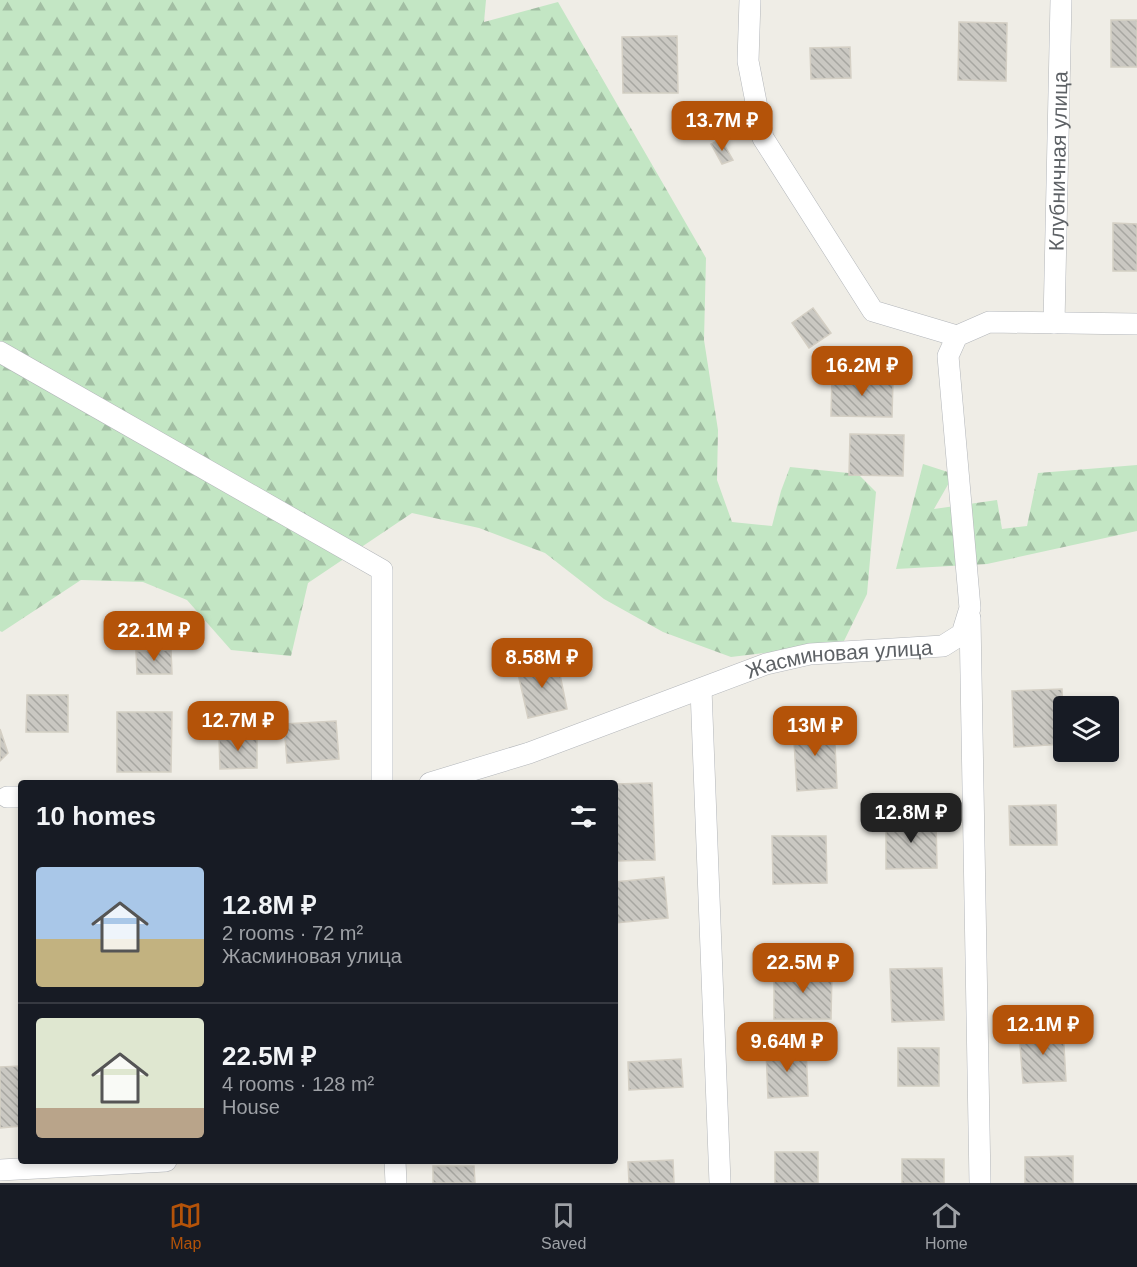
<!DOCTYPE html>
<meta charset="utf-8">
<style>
:root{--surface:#171b24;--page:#242831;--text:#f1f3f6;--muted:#9ea1a6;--line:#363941;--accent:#b45309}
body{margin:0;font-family:Helvetica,sans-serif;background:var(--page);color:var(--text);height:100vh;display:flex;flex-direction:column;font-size:22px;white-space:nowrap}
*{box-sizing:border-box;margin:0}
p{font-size:20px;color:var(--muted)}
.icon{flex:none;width:33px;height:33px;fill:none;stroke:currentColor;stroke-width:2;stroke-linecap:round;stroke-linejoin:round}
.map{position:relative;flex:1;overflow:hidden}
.drawer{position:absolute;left:18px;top:780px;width:600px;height:384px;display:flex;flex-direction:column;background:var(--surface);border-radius:6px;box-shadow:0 3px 9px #0003}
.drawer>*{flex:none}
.buttons{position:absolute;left:1053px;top:696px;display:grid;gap:12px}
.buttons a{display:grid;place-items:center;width:66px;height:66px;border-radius:6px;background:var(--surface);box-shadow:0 3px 9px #0003;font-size:30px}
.price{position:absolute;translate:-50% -51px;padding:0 14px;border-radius:12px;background:var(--accent);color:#fff;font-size:20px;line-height:39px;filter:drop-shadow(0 2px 3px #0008)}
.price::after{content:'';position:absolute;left:50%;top:36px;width:18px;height:14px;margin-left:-9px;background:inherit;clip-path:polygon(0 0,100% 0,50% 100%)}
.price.current{background:#222;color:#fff}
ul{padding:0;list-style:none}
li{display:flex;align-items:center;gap:18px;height:150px;padding:0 18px}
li+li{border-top:2px solid var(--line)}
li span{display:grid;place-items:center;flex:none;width:168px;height:120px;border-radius:6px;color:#555}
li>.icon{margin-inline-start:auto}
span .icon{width:72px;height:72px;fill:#fffc;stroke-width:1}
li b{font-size:26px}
h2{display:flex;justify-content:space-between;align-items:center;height:72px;padding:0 18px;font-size:26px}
.tab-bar{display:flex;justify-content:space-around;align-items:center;height:84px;border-top:2px solid var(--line);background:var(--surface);font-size:16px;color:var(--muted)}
.tab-bar a{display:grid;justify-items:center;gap:3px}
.tab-bar .current{color:var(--accent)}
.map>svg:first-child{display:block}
.forest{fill:url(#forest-firs)}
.building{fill:url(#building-back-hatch);stroke:#d4cfc4;stroke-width:1.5}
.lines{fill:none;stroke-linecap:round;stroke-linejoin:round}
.street-casing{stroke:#b3b6ba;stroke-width:22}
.street{stroke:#fff;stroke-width:21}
.labels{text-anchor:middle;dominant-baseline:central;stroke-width:5;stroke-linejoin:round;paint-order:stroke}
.street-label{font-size:21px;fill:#5d6165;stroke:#fff}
</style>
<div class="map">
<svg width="1137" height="1183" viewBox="0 0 1137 1183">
<defs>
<pattern id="forest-firs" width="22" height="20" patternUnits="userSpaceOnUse" patternTransform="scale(1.5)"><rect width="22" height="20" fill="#c3e6c4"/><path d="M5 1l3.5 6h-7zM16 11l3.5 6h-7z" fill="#a2bea3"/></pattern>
<pattern id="building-back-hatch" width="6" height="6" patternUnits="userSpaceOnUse" patternTransform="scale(1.5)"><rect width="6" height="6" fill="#cac8c2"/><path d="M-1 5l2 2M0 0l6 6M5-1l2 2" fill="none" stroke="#a7a6a1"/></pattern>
</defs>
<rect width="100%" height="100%" fill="#efede6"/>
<path class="forest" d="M0,0h486l-2,22 74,-20 148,256 -2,82 14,90 -1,50 15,42 40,4 9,-35 9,-24 68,7 18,18 -9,102 -24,49 -112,14 -68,-25 -59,-33 -59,-46 -66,-25 -67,-15 -104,70 -17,73 -60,-6 -44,-50 -44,-18 -62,-2 -79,52 -2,-1z
M923,464l31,10 -20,35 63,-9 5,29 25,-3 11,-53 99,-8v66l-150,33 -91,5z"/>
<path class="building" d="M1111,20h26v47h-26z
M959,22l48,1 -1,58 -48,-1z
M677,36l1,57h-55l-1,-56z
M850,47l1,31 -40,1 -1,-31z
M721,139l12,21 -11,4 -11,-20z
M1113,223l24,1v47h-24z
M813,308l18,25 -22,15 -17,-25z
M832,377l61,2 -1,38 -61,-1z
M850,434l54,1 -1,41 -54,-1z
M171,650l1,24h-35l-1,-23z
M557,660l10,49 -39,9 -11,-49z
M1062,689l2,55 -50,3 -2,-56z
M27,695h41v37h-42z
M117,712h55l-1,60h-54z
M336,721l3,38 -52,4 -3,-39z
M834,723l3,65 -40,3 -4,-66z
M0,729l8,24 -8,8z
M257,736v32l-37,1 -1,-32z
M652,783l3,77 -40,1v-77z
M1056,805l1,40h-47l-1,-39z
M936,819l1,49 -51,1v-49z
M772,836h54l1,47 -54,1z
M664,877l4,41 -53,5v-41z
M942,968l2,52 -52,2 -2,-53z
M774,970h58l-1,49h-57z
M1063,1029l3,52 -43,2 -4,-51z
M806,1048l2,48 -40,2 -2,-48z
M898,1048h41v38h-41z
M681,1059l2,28 -54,3 -1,-28z
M21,1066v60l-21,2v-61z
M775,1152h43v31h-43z
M1073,1156v27h-48v-26z
M902,1159h42v24h-42z
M673,1160l1,23h-45l-1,-21z
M433,1166h41l1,17h-42z"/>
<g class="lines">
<g class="street-casing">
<g id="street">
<path d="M750,0l-2,61 15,77 110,173 84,25"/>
<path id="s1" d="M1054,323l7,-323"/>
<path d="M0,352l382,218v213"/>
<path d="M970,618l10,565"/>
<path d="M701,689l19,494"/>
<path id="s2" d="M430,783l99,-30 237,-89 44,-10 133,-8 19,-12 8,-26 -22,-252 9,-20 32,-14 148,2"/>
<path d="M7,797h14"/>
<path d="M395,1161l1,22"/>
<path d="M0,1170l166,-9"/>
</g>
</g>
<use href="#street" class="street"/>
</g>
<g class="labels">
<g class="street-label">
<text stroke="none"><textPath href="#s1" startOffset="162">Клубничная улица</textPath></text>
<text stroke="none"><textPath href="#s2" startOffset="430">Жасминовая улица</textPath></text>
</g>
</g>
</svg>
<div class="buttons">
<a><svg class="icon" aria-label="layers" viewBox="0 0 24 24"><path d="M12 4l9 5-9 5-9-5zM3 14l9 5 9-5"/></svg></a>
</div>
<b class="price" style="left:722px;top:152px">13.7M ₽</b>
<b class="price" style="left:862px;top:397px">16.2M ₽</b>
<b class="price" style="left:154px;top:662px">22.1M ₽</b>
<b class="price" style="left:542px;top:689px">8.58M ₽</b>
<b class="price" style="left:238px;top:752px">12.7M ₽</b>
<b class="price" style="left:815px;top:757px">13M ₽</b>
<b class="price current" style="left:911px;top:844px">12.8M ₽</b>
<b class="price" style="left:803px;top:994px">22.5M ₽</b>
<b class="price" style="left:1043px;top:1056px">12.1M ₽</b>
<b class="price" style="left:787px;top:1073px">9.64M ₽</b>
<section class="drawer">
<h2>10 homes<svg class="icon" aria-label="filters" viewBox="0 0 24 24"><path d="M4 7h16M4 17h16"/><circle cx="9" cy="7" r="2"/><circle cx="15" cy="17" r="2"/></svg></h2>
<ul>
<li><span style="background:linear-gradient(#a9c7e8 60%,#c2b280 0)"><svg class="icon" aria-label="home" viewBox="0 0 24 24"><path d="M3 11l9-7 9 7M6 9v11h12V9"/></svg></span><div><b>12.8M ₽</b><p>2 rooms · 72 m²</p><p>Жасминовая улица</p></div></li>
<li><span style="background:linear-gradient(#dfe7d0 75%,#b9a48a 0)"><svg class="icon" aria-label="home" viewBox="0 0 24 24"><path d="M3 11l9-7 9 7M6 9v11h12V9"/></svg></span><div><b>22.5M ₽</b><p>4 rooms · 128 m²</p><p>House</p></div></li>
</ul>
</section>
</div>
<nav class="tab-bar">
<a class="current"><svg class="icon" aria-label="map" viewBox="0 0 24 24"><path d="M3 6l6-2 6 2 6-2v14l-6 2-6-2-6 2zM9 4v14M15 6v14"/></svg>Map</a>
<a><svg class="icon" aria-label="saved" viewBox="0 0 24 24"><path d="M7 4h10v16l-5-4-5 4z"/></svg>Saved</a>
<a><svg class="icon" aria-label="home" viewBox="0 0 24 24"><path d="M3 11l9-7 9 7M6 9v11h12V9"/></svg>Home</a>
</nav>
